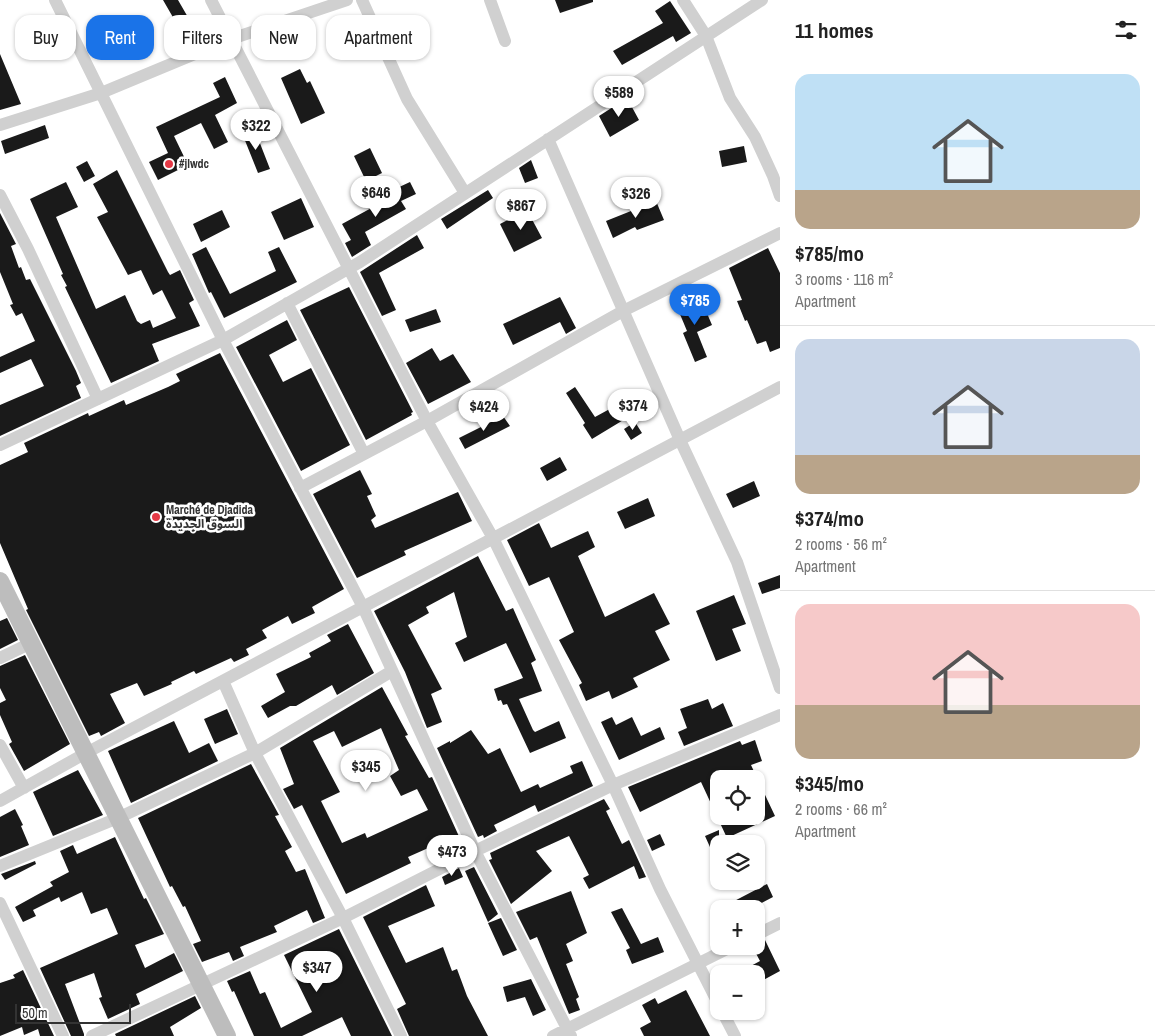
<!DOCTYPE html>
<meta charset="utf-8">
<style>
:root{--surface:#fff;--page:#f2f2f2;--text:#222;--muted:#767676;--line:#e0e0e0;--accent:#1a73e8}
body{margin:0;font-family:"Archivo Narrow","Noto Sans Arabic",sans-serif;background:var(--page);color:var(--text);height:100vh;display:flex;flex-direction:column;font-size:19px;white-space:nowrap}
*{box-sizing:border-box;margin:0}
p{font-size:16px;color:var(--muted)}
.icon{flex:none;width:28px;height:28px;fill:none;stroke:currentColor;stroke-width:2;stroke-linecap:round;stroke-linejoin:round}
.map{position:relative;flex:1;overflow:hidden}
.sheet{display:flex;flex-direction:column;background:var(--surface);width:375px}
.sheet>*{flex:none}
.top-card{position:absolute;left:15px;top:15px;width:475px;height:45px;display:flex;gap:10px}
.tools{position:absolute;left:710px;top:770px;display:grid;gap:10px}
.tools a{display:grid;place-items:center;width:55px;height:55px;border-radius:10px;background:var(--surface);box-shadow:0 1px 4px #0004;font-size:25px}
.scale{position:absolute;left:15px;bottom:12px;width:116px;box-sizing:border-box;padding-left:5px;border:2px solid #333;border-top:0;font-size:14px;line-height:18px;white-space:nowrap;color:#333;-webkit-text-stroke:4px #fff;paint-order:stroke}
.price{position:absolute;translate:-50% -42px;padding:0 11px;border-radius:18px;background:#fff;color:#222;font-size:16px;line-height:32px;filter:drop-shadow(0 1px 2px #0008)}
.price::after{content:'';position:absolute;left:50%;top:30px;width:15px;height:11px;margin-left:-8px;background:inherit;clip-path:polygon(0 0,100% 0,50% 100%)}
.price.on{background:var(--accent);color:#fff}
ul{padding:0;list-style:none}
li{display:grid;align-content:center;gap:10px;height:265px;padding:0 15px}
li+li{border-top:1px solid var(--line)}
li span{display:grid;place-items:center;height:155px;border-radius:15px;color:#555}
li>.icon{margin-inline-start:auto}
span .icon{width:90px;height:90px;fill:#fffc;stroke-width:1}
li b{font-size:21px}
h2{display:flex;justify-content:space-between;align-items:center;height:60px;padding:0 15px;font-size:21px}
.tag{padding:0 18px;border-radius:15px;background:var(--surface);box-shadow:0 1px 4px #0004;font-size:18px;line-height:45px}
.tag.on{background:var(--accent);color:#fff}
main{display:flex;flex:1;min-height:0}
.map>svg:first-child{display:block}
.building{fill:#1a1a1a;fill-rule:evenodd}
.lines{fill:none;stroke-linecap:round;stroke-linejoin:round}
.minor{stroke:#d0d0d0;stroke-width:12}
.secondary{stroke:#bdbdbd;stroke-width:18}
.poi-dot{fill:#e63946;stroke:#fff;stroke-width:2}
.labels{text-anchor:middle;dominant-baseline:central;stroke-width:5;stroke-linejoin:round;paint-order:stroke}
.poi-label{font-size:12px;font-weight:bold;fill:#333;stroke:#fff;text-anchor:start}
</style>
<main>
<div class="map">
<svg width="780" height="1036" viewBox="0 0 780 1036">
<rect width="100%" height="100%" fill="#fff"/>
<path class="building" d="M163,0h15l11,19 -11,7z
M555,0h38v2l-33,11z
M670,1l21,32 -15,9 -3,-6 -51,29 -9,-14 50,-28 -8,-12z
M0,54l21,50 -21,6z
M300,69l7,14 3,-2 15,32 -24,11 -20,-46z
M225,77l12,26 -22,12 13,27 -14,7 -13,-26 -27,13 14,29 -30,15 -9,-18 19,-9 -12,-26 64,-30 -7,-14z
M627,98l12,22 -29,17 -11,-21z
M45,125l4,13 -44,16 -4,-13z
M254,128l16,41 -12,4 -16,-40z
M744,146l3,16 -25,5 -3,-16z
M370,148l12,25 -16,8 -12,-25z
M531,160l7,18 -13,5 -6,-15z
M87,161l8,15 -11,6 -8,-15z
M117,170l51,102 2,3 10,-5 14,30 -5,3 11,23 -48,18 7,17 -48,22 -46,-96 2,-1 -6,-11 2,-1 -33,-75 36,-17 12,25 -22,10 40,92 29,-14 12,26 4,3 9,-4 3,8 23,-10 -14,-28 -9,5 -12,-25 -13,5 -31,-58 11,-5 -15,-28z
M410,182l6,12 -15,7 5,8 -41,23 6,13 -19,12 -7,-14 6,-3 -9,-16 44,-24 -4,-5z
M488,190l5,8 -46,31 -6,-10z
M301,198l13,29 -30,13 -13,-28z
M656,201l8,19 -27,10 -2,-3 -22,11 -7,-17z
M222,210l8,17 -29,15 -8,-18z
M527,210l15,28 -28,14 -14,-28z
M0,213l16,31 -5,2 8,22 2,-1 5,13 4,-1 46,92 5,12 -5,3 5,12 -81,38v-31l44,-19 -13,-27 -31,14v-16l35,-16 -13,-28 -6,3 -6,-11 3,-1 -13,-32z
M417,235l7,13 -45,25 17,37 -14,6 -22,-44z
M206,247l24,47 46,-23 -8,-19 11,-5 18,35 -73,36 -13,-26 -2,1 -17,-39z
M768,248l12,25v75l-10,4 -4,-11 -9,3 -10,-24 -2,1 -8,-20 5,-1 -13,-32z
M349,287l64,125 -2,1 1,2 -46,25 -66,-130z
M560,297l16,31 -10,6 -6,-12 -47,23 -10,-21z
M700,297l12,28 -15,7 10,25 -12,5 -12,-29 4,-2 -10,-24z
M436,309l5,13 -31,10 -5,-12z
M287,320l10,20 -28,15 14,27 28,-14 39,77 -49,26 -65,-124z
M432,348l8,13 13,-7 18,28 -43,22 -22,-41z
M220,353l124,236 -32,18 3,6 -23,11 -4,-8 -26,14 5,8 -21,11 3,6 -15,7 -3,-4 -35,16 -2,-3 -23,11 1,2 -28,12 -7,-13 -27,11 15,29 -24,13 -2,-4 -10,4 -63,-126 2,-1 -28,-66v-78l28,-13 -4,-9 64,-30 1,3 35,-16 2,5 42,-18 12,-6 -4,-7z
M575,387l20,30 22,-12 8,14 -33,20 -9,-14 2,-2 -19,-30z
M503,416l7,10 -45,23 -6,-11z
M635,422l7,11 -11,7 -7,-11z
M560,457l7,13 -20,11 -7,-13z
M360,470l12,24 -5,2 9,20 -5,4 4,8 83,-36 14,29 -68,30 2,4 -49,23 -44,-84z
M754,481l6,15 -27,12 -7,-14z
M648,498l7,18 -30,13 -8,-17z
M539,523l12,25 37,-17 7,16 -17,9 27,61 49,-24 16,31 -15,7 15,29 -37,18 5,9 -26,12 -3,-8 -23,10 -7,-16 3,-2 -23,-43 15,-8 -25,-55 -20,9 -22,-46z
M478,556l28,55 7,-3 23,52 -5,3 11,28 -23,8 14,31 2,2 24,-11 7,17 -36,15 -23,-49 -4,1 -2,-5 -3,1 -4,-12 29,-11 -17,-35 -42,19 -9,-19 12,-6 -13,-45 -28,15 3,6 -21,12 34,64 -11,5 11,28 -15,6 -22,-56 -31,-61z
M780,575v13l-18,6 -4,-11z
M734,595l12,29 -14,5 9,22 -25,10 -20,-50z
M7,618l11,22 -18,9v-28z
M348,624l26,49 -37,22 -5,-10 -36,21h-6l-22,12 -7,-12 24,-14 -9,-18 35,-17 -2,-4 22,-12 -4,-6z
M25,655l45,89 -46,27 -15,-27 3,-2 -12,-27v-12l6,-3 -6,-12v-22z
M382,687l26,48 -3,1 24,42 3,-1 30,66 -13,6 -5,-8 -36,16 3,6 -65,31 -44,-89 -8,4 -11,-20 11,-5 -14,-36zM381,728l18,42 -9,6 11,20 16,-7 11,21 -61,28 -2,-5 -23,10 -21,-42 19,-9 -27,-51 21,-10 8,16z
M708,699l4,10 11,-6 10,23 -49,20 -6,-14 9,-4 -7,-19z
M227,709l11,25 -23,10 -11,-25z
M612,717l4,8 16,-8 9,19 19,-9 5,12 -46,21 -18,-38z
M174,721l15,32 20,-10 9,18 -87,42 -23,-52z
M471,730l17,24 12,-6 21,44 17,-8 2,4 33,-15 -3,-7 12,-5 11,25 -55,26 -3,-7 -41,20 3,6 -13,7 -1,-3 -5,2 -41,-89 13,-7v2z
M755,740l7,21 -11,4 24,51 -48,22 -26,-56 -61,30 -12,-25 112,-46 2,4zM719,779h37v37h-37z
M251,764l28,51 -4,1 17,31 -7,4 11,21 9,-3 20,49 -12,5 -6,-13 -33,16 3,6 -37,15 4,9 -11,5 -4,-9 -27,10 -9,-18 8,-3 -16,-35 -2,1 -11,-21 -2,1 -32,-69z
M78,770l25,45 -50,21 -20,-44z
M604,799l6,10 -4,2 16,33 7,-4 17,37 -7,2 -5,-13 -45,23 -6,-11 6,-3 -20,-39 -33,15 16,20 -41,33 -22,-44 3,-1 -2,-6z
M15,809l8,16 -2,1 8,19 -29,12v-40z
M719,830v37l-14,-31z
M660,834l5,11 -13,6 -5,-11z
M115,837l29,62 2,-1 18,36 -29,11 10,23 29,-15 9,18 -47,23 4,10 -32,15 -9,-21 3,-1 -8,-24 -29,11 19,50v2h-13l-31,-68 78,-34 -11,-26 -16,6 -9,-22 -21,10 -2,-5 -26,13 3,6 -13,6 -8,-15 38,-21 -3,-4 19,-10 -9,-21 13,-6 4,9z
M35,861l1,3 -31,16 -4,-6z
M474,867l24,47 -10,8 -23,-51z
M459,868l4,9 -18,8 -3,-8z
M767,884l6,13 -23,12h-31z
M426,885l9,21 -47,20 18,37 37,-16 9,24 5,-2 10,27 21,40h-79l-12,-27 9,-5 -43,-87z
M571,891l16,42 -21,11 7,17 -7,3 13,33 -3,2 4,11 -11,4 -32,-77 -7,3 -14,-28z
M622,908l19,36 17,-7 6,15 -32,12 -6,-14 4,-2 -19,-36z
M501,918l16,32 -14,6 -15,-33z
M339,929l53,107h-41l-9,-19 -40,19h-48l-20,-45 -2,1 -5,-11 23,-10 10,23 5,-2 16,36 31,-16 -28,-57z
M765,940l15,31 -22,12 -2,-9h-3l-4,-7 11,-6 -8,-15h4v-3z
M23,970l31,66h-14l-2,-7 -14,6 -2,-8 -22,9v-53l15,-5 -2,-3z
M531,979l15,31 -13,6 -8,-19 -18,5 -4,-15z
M686,990l24,46h-66l-4,-8 11,-6 -9,-17 13,-7 3,6z
M195,996l6,12 -31,19 4,9h-58l-1,-2z"/>
<g class="lines">
<path class="minor" d="M55,0l168,340 140,267 112,244 96,185
M211,0l216,421 66,117 120,247 47,104 59,116
M362,0l45,99 58,94
M490,0l15,41
M683,0l23,36 24,62 25,39 18,39 7,20
M0,125l101,-32 130,-54 116,-39
M548,139l132,301 57,122 43,126
M0,195l28,54 70,150
M287,303l77,151
M0,445l223,-105 137,-78 402,-262
M300,488l127,-67 196,-110 157,-78
M0,658l31,-15
M223,681l32,72 88,165 58,118
M0,745l24,43
M0,801l86,-48 694,-366
M0,866l118,-48 137,-65 137,-82
M0,903l63,133
M756,935l24,-12
M722,1011l13,25
M92,1036l251,-118 132,-67 138,-66 167,-70
M553,1036l180,-90"/>
<path class="secondary" d="M0,581l227,455"/>
</g>
<g class="poi-dot">
<circle cx="169" cy="164" r="5"/>
<circle cx="156" cy="517" r="5"/>
</g>
<g class="labels">
<g class="poi-label">
<text x="179" y="164">#jlwdc</text>
<text x="166" y="510">Marché de Djadida<tspan x="166" dy="14">السوق الجديدة</tspan></text>
</g>
</g>
</svg>
<div class="tools">
<a><svg class="icon" aria-label="locate" viewBox="0 0 24 24"><circle cx="12" cy="12" r="6"/><path d="M12 2v4M12 18v4M2 12h4M18 12h4"/></svg></a>
<a><svg class="icon" aria-label="layers" viewBox="0 0 24 24"><path d="M12 4l9 5-9 5-9-5zM3 14l9 5 9-5"/></svg></a>
<a>+</a>
<a>−</a>
</div>
<div class="scale">50 m</div>
<b class="price" style="left:619px;top:118px">$589</b>
<b class="price" style="left:256px;top:151px">$322</b>
<b class="price" style="left:376px;top:218px">$646</b>
<b class="price" style="left:636px;top:219px">$326</b>
<b class="price" style="left:521px;top:231px">$867</b>
<b class="price on" style="left:695px;top:326px">$785</b>
<b class="price" style="left:633px;top:431px">$374</b>
<b class="price" style="left:484px;top:432px">$424</b>
<b class="price" style="left:366px;top:792px">$345</b>
<b class="price" style="left:452px;top:877px">$473</b>
<b class="price" style="left:317px;top:993px">$347</b>
<div class="top-card">
<a class="tag">Buy</a>
<a class="tag on">Rent</a>
<a class="tag">Filters</a>
<a class="tag">New</a>
<a class="tag">Apartment</a>
</div>
</div>
<section class="sheet">
<h2>11 homes<svg class="icon" aria-label="filters" viewBox="0 0 24 24"><path d="M4 7h16M4 17h16"/><circle cx="9" cy="7" r="2"/><circle cx="15" cy="17" r="2"/></svg></h2>
<ul>
<li><span style="background:linear-gradient(#bfe0f5 75%,#b9a48a 0)"><svg class="icon" aria-label="home" viewBox="0 0 24 24"><path d="M3 11l9-7 9 7M6 9v11h12V9"/></svg></span><div><b>$785/mo</b><p>3 rooms · 116 m²</p><p>Apartment</p></div></li>
<li><span style="background:linear-gradient(#c9d6e8 75%,#b9a48a 0)"><svg class="icon" aria-label="home" viewBox="0 0 24 24"><path d="M3 11l9-7 9 7M6 9v11h12V9"/></svg></span><div><b>$374/mo</b><p>2 rooms · 56 m²</p><p>Apartment</p></div></li>
<li><span style="background:linear-gradient(#f6c9c9 65%,#b9a48a 0)"><svg class="icon" aria-label="home" viewBox="0 0 24 24"><path d="M3 11l9-7 9 7M6 9v11h12V9"/></svg></span><div><b>$345/mo</b><p>2 rooms · 66 m²</p><p>Apartment</p></div></li>
</ul>
</section>
</main>
